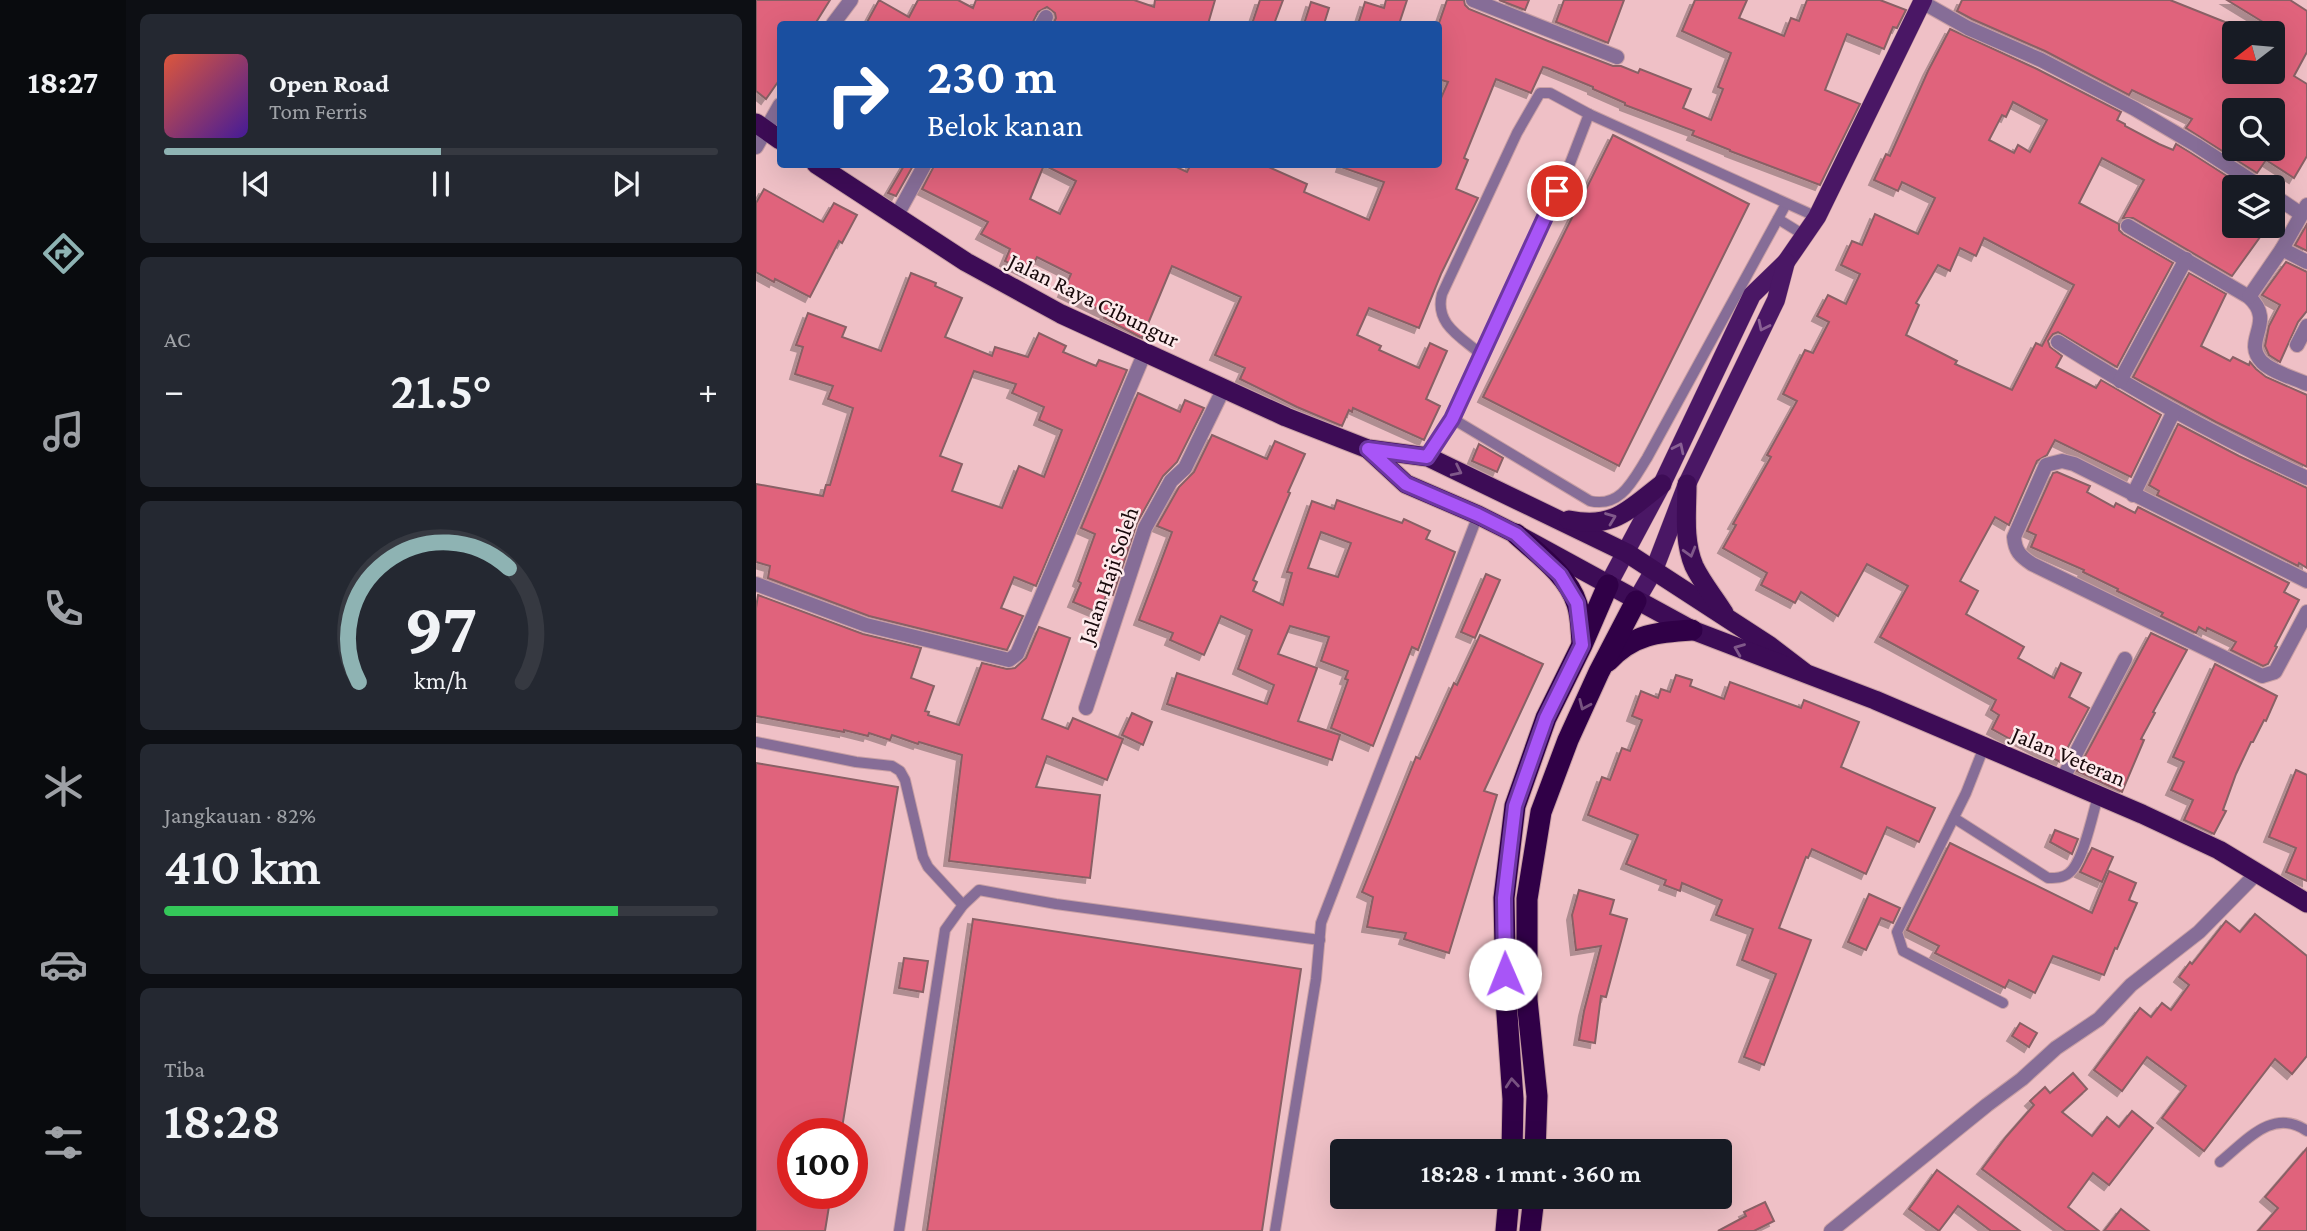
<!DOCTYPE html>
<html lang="id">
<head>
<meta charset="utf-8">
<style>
	:root { --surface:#171b24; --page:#242831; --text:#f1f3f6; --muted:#9ea1a6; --line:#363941; --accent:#8eb3b3 }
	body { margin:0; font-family:"Crimson Pro",serif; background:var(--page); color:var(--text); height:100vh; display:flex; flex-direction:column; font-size:26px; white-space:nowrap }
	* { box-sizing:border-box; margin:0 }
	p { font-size:23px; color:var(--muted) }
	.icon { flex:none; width:38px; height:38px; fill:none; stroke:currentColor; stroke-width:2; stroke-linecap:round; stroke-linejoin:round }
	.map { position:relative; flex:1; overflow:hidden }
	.details { display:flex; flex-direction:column; gap:14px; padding:14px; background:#0d0f14; width:630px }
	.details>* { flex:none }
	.guide { position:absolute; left:21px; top:21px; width:665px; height:147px; border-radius:7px; box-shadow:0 7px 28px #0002; background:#1a4fa0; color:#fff; overflow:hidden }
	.needle { width:46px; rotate:254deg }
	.controls { position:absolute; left:1466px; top:21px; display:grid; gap:14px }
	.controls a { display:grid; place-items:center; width:63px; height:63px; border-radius:7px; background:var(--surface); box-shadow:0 7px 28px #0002; font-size:35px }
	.speed { position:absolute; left:21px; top:1118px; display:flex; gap:14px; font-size:35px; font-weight:700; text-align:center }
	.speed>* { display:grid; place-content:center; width:91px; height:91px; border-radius:50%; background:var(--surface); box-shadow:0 7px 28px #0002; line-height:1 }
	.speed .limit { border:10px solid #d22; background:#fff; color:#111 }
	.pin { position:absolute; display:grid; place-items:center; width:60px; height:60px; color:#fff; margin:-30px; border:4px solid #fff; border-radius:50%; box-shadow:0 2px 7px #0007 }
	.me { position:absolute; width:77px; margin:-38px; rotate:359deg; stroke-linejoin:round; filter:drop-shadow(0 0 5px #0008) }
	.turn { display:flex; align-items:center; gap:24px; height:147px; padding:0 35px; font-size:32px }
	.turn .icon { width:91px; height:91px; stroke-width:2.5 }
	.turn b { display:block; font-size:49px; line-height:60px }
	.big { font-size:52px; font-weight:600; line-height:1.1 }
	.details .card { flex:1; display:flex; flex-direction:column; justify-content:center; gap:10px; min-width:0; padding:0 24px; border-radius:10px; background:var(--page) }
	.details .dial { align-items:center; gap:0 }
	.dial svg { height:182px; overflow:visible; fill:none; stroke:var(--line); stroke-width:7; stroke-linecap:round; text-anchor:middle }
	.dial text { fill:var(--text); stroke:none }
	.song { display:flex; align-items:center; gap:21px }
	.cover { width:84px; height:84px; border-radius:10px; background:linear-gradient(135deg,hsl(10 70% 55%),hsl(260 70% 35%)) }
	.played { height:7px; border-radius:4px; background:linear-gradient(90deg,var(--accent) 50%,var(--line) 50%) }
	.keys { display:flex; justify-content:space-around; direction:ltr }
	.heat { display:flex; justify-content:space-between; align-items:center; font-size:38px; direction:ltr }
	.charge { height:10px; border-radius:5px; background:linear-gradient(90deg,#34c759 82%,var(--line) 0) }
	.trip { position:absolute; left:574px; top:1139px; width:402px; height:70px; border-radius:7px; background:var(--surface); box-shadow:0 7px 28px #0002; font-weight:600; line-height:70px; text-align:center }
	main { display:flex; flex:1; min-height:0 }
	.tab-bar { display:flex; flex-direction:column; width:126px; justify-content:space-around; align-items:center; background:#090b0e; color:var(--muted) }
	.tab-bar .icon { width:49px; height:49px }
	.tab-bar .active { color:var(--accent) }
	.tab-bar b { font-size:32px; color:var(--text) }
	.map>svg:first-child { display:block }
	.building { fill:#e0647b; stroke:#896065; stroke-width:2; fill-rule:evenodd; filter:url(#shadow) }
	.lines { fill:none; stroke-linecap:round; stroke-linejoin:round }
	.service-casing { stroke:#c89fa4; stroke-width:12 }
	.minor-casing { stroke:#c89fa4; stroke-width:16 }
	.primary-casing { stroke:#c89fa4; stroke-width:19 }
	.trunk-casing { stroke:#c89fa4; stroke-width:21 }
	.motorway-casing { stroke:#c89fa4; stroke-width:23 }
	.service { stroke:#866d97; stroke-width:10 }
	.minor { stroke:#866d97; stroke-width:14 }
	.primary { stroke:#4a1765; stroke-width:18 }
	.trunk { stroke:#3d0c56; stroke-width:19 }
	.motorway { stroke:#300047; stroke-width:21 }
	.oneway { stroke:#896094 }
	.oneway2 { stroke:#80598a }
	.oneway3 { stroke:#785280 }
	.route-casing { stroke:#6d37a1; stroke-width:18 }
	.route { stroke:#a855f7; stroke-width:12 }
	.labels { text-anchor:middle; stroke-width:5; stroke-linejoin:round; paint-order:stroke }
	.street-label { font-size:23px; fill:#17080a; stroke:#fde9eb }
</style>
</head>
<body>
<main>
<nav class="tab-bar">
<b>18:27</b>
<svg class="icon active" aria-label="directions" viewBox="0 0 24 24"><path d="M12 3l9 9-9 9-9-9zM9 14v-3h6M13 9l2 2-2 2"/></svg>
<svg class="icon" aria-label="music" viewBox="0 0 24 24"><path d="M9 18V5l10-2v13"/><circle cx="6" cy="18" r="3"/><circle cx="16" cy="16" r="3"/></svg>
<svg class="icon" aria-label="phone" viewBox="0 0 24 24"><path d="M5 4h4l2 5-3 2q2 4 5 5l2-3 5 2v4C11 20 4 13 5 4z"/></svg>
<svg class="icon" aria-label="climate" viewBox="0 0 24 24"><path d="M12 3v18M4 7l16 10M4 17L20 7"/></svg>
<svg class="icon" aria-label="car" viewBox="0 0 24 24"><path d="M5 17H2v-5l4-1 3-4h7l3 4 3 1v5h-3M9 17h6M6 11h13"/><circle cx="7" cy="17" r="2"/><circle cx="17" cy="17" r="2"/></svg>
<svg class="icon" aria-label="filters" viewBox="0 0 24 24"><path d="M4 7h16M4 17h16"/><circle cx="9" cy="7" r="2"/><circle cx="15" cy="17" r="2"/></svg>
</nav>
<section class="details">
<div class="card">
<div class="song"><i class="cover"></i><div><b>Open Road</b><p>Tom Ferris</p></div></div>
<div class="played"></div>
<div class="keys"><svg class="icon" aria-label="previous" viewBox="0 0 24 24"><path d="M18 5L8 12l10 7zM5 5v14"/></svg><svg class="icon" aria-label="pause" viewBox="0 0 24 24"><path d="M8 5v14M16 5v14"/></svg><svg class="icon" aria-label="next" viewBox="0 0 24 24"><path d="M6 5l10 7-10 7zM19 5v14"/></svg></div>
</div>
<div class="card"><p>AC</p>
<div class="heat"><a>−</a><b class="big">21.5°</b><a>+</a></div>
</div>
<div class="card dial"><svg viewBox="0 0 100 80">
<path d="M14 69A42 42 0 1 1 86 69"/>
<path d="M14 69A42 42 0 0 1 80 19" stroke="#8eb3b3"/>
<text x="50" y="56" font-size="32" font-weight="700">97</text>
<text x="50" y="72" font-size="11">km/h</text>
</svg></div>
<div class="card"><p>Jangkauan · 82%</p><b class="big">410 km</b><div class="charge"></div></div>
<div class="card"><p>Tiba</p><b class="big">18:28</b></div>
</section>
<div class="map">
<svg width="1551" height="1231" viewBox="0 0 1551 1231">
	<defs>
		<filter id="shadow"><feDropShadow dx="-5" dy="5" stdDeviation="0" flood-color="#0004"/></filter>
	</defs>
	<rect width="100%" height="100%" fill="#efc0c6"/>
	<g class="building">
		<polygon points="0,0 74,0 59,24 24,24 24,79 10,99 0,91"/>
		<polygon points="123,0 153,17 162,0 202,0 217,8 220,0 378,0 398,7 399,0 459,0 452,24 297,24 300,18 299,13 291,7 282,12 276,24 110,24"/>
		<polygon points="504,0 527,0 518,24 496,24"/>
		<polygon points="630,0 651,0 643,24 602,24 609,2 628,8"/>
		<path d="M691 0H708L709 5 713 9 792 41 857 66H865L882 73 884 69 935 89 927 108 955 120 967 89 962 87 975 53 926 31 939 0H991L983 18 1028 36 1035 18 1043 21 1051 0H1124L1150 10 1141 28 1137 27 1128 49 1091 34 1069 90 1104 104 1064 185 974 151V150L936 135 938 131 869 105V103L837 89V87L791 68 787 67 775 93 740 79 708 158 712 160 700 189 722 198 685 274 663 328 613 308 601 335 625 346 623 350 663 368 674 343 691 351 670 399 684 406 668 440 597 408 596 412 593 410 586 426 541 407 484 379 489 368 459 355 485 297 416 266 386 338 348 318 350 313 307 292 315 274 281 257 273 273 249 261 254 249 225 234 232 222 166 189 179 164H414L431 172 435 164H506L551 184 548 192 613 220 628 182 585 167 586 164H682V105L692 82 682 79V26ZM288 165 320 181 304 214 274 199Z"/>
		<polygon points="743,0 773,0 769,10"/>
		<polygon points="808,0 868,0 852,43 800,22"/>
		<path d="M1206 0H1414L1479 26V72H1517V36L1520 30 1471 0H1534L1551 11V52L1538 76 1551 84V156L1538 178 1510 160 1501 173 1430 128 1436 119 1376 90 1373 95 1289 51 1216 19 1201 11ZM1479 110H1517V149H1479Z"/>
		<polygon points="555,2 573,8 568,24 548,24"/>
		<path d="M1194 29 1281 69 1365 112 1361 120 1369 124V126L1403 144 1417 150 1420 144 1435 153 1488 187H1479V226H1512L1476 276 1377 218H1367L1388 180 1346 158 1323 203 1363 224V230L1367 234 1417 263 1361 367 1302 332 1297 334 1292 341 1294 347 1306 356 1300 367 1340 388 1345 380 1405 415 1375 477 1299 440 1291 455 1281 461 1253 525 1239 517 1204 581 1222 591 1210 614 1268 647 1262 658 1298 678 1305 663 1325 673 1313 697 1333 708 1304 762 1256 736 1254 739 1236 729 1243 715 1235 710 1240 700 1124 637 1152 586 1111 564 1082 616 1045 592 1039 603 1005 585 1011 573 967 548 980 525 977 524 1015 457 1011 455 1041 401 1027 394 1049 350 1057 353 1073 322 1061 316 1072 295 1090 304 1104 274 1085 265 1096 241 1106 245 1119 214 1162 234 1179 198 1146 182 1142 191 1118 180 1130 154 1134 156 1172 71ZM1257 102 1291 120 1274 152 1262 145 1258 153 1233 140 1246 115 1250 117ZM1228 238 1318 285 1286 346 1280 343 1256 390 1199 364 1201 361 1150 335 1163 305 1160 303 1182 265 1194 271 1204 248 1220 256Z"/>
		<polygon points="857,135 993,204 863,466 727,397"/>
		<polygon points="149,164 158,164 140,196 132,193"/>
		<polygon points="8,189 67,222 78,203 101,215 86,243 83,241 54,297 19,279 18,282 0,272 0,203"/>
		<polygon points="1551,224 1551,251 1539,245"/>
		<polygon points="1530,262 1551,272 1551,311 1542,322 1524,362 1513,355 1509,346 1513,326 1524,305 1506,295"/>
		<path d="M155 273 180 283 179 286 206 298 189 337 236 356 239 347 272 357 283 333 310 346 307 352 340 366 343 360 371 370 280 586 258 577 245 608 267 616 251 650 113 616 12 578 14 566 0 562V484L67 496 70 485H74L97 408 72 399 77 386 39 374 47 347 40 345 52 313 90 327 86 337 125 351ZM218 371 260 384 256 393 288 407 283 420 306 430 288 477 263 466 246 508 196 491 206 464 184 456Z"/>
		<polygon points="1433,273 1470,294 1445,346 1474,361 1477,357 1493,365 1494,362 1500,369 1510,377 1551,395 1551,467 1460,422 1377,377"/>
		<polygon points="382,393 424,412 429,400 448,408 421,462 407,476 381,523 357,595 351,593 343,613 317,602 325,583 322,581 339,534 325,528"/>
		<polygon points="1422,424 1483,456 1551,488 1551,568 1543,563 1542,566 1401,495 1403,491 1393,485"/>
		<path d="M456 435 511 459 519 441 549 454 532 492 534 493 497 580 501 582 497 591 527 605 536 573 531 572 556 501 578 509 581 500 646 523 648 519 674 531 670 539 699 552 662 650 656 647 617 746 575 728 592 680 589 679 592 671 565 661 573 637 534 626 522 654 561 668 542 721 584 735 576 760 411 704 421 673 511 704 518 685 482 669 496 630 465 616 448 655 414 640 417 633 383 620 416 532 401 526 423 487 438 472ZM565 532 595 543 582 577 552 568Z"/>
		<polygon points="723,444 747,458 741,472 716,461"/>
		<polygon points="1301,472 1334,486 1331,492 1358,507 1360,503 1379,513 1382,507 1384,508 1533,583 1528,592 1543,600 1519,646 1521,647 1512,664 1507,666 1475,650 1480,642 1451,628 1450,631 1443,627 1440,633 1405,616 1407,613 1361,591 1362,589 1327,572 1328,570 1275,547 1280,535 1271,531 1297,473"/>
		<polygon points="730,574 744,580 719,638 705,632"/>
		<polygon points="2,595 107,634 165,648 155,678 178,686 169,711 173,712 172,715 203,725 226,663 251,669 259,668 270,658 283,627 314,638 286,719 312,729 317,718 367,739 351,780 291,756 280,787 344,795 334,878 193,861 206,755 163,742 162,744 136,735 134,740 113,733 112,736 88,730 88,732 0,716 0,608"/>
		<polygon points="1395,633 1431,650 1397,712 1399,713 1385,739 1388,740 1366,792 1321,771"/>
		<polygon points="724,635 787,664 728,791 741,795 693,953 648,939 650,933 611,927 617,897 606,892 660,757 664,759 698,683 701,685"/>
		<polygon points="1459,664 1521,696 1510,721 1508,720 1497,742 1495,742 1480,774 1467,810 1470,811 1458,834 1428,820 1437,800 1415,790 1428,762 1417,757"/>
		<polygon points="920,675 936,680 934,686 968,699 974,682 1045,708 1048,700 1103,722 1085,767 1179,808 1163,842 1131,827 1110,874 1056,849 1052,858 1050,857 1023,928 1055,940 1008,1065 988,1057 1020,974 986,960 997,929 960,915 966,900 926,883 924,891 908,885 910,880 870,864 882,835 832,815 846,777 854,780 866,748 874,751 886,720 876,716 885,691 902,698 905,689 914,692"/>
		<polygon points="376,713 396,722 387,745 366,735"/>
		<polygon points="0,763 142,787 85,1134 37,1134 37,1194 75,1194 69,1231 0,1231"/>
		<polygon points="1540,770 1551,775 1551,881 1530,872 1540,848 1513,837"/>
		<polygon points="1299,830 1322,839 1316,854 1294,842"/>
		<polygon points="1194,843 1336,913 1353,871 1380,883 1373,900 1381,903 1361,949 1359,948 1348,975 1297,956 1279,993 1253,980 1249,988 1179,953 1183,946 1151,930"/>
		<polygon points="1336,848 1357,857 1346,882 1324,872"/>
		<polygon points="823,890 858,900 854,914 871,919 850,997 845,996 839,1043 823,1040 828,1011 845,946 820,950 816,915"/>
		<polygon points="1113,894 1144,908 1137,923 1125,918 1110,950 1092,942"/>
		<polygon points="1499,914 1551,956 1551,1056 1536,1074 1519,1059 1448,1151 1406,1118 1430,1086 1391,1057 1366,1091 1338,1070 1384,1008 1395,1017 1406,1003 1415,1010 1433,985 1423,977 1434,962 1436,964 1470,921 1484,932"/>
		<polygon points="217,919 545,969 506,1231 171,1231"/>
		<polygon points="148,958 172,961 167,992 143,988"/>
		<polygon points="1264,1023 1281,1033 1273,1047 1256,1036"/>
		<polygon points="1317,1073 1331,1089 1306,1112 1336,1136 1351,1117 1363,1127 1376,1111 1397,1128 1353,1185 1337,1173 1312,1207 1343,1231 1310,1231 1226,1169 1250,1137 1278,1105 1274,1101 1289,1087 1294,1093"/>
		<polygon points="1551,1148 1551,1231 1502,1231 1522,1208 1509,1197"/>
		<polygon points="1181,1170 1264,1231 1235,1231 1202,1206 1183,1231 1153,1209"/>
		<polygon points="1009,1202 1018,1221 998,1231 962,1231 990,1216 988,1212"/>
		<polygon points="1365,1209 1393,1231 1348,1231"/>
	</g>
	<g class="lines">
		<g class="service-casing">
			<g id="service">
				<polyline points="1022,219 1048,235"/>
				<path d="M726 355C705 337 678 324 686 294L761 133 784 93H794L833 114"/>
				<path d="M697 419 834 501C865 508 877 480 891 458L1030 204"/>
				<polyline points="672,457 697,419 813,166 833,114 1061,217"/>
				<polyline points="0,742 100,762 136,766 144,771 149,780 167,857 172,867 207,905"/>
				<polyline points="1228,747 1210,793 1141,932 1147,951 1247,1003"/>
				<path d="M1198 818 1292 878C1300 878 1307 878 1313 873 1327 863 1337 813 1342 796"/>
				<path d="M1464 1162C1490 1141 1517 1107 1551 1131"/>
				<polyline points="143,1231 189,930 207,905 223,890 300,904 564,940"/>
				<polyline points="519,1231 560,979 565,923 722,515"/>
			</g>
		</g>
		<g class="minor-casing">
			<g id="minor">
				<polyline points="717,0 861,57"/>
				<polyline points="1166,2 1212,28 1285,60 1379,109 1440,145 1505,187"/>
				<polyline points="77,24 95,0"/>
				<polyline points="286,24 290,17"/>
				<polyline points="0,147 24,105"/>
				<polyline points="1517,195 1545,214"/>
				<polyline points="140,217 169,164"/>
				<path d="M1372 226 1493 297C1521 323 1485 340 1506 362 1516 372 1538 378 1551 384"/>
				<polyline points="1526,249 1551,262"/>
				<polyline points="1493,297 1526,249 1551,205"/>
				<path d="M1302 342C1382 393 1465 438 1551 478"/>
				<polyline points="1541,345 1551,326"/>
				<polyline points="1364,381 1430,259"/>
				<polyline points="1377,495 1418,411"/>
				<path d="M1551 581 1318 464 1306 461 1290 465 1258 537C1259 551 1264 556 1276 564L1506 676 1519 672 1551 612"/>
				<polyline points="0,584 110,625 253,660 261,654 389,352"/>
				<polyline points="330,708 389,528 415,481 429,468 467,390"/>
				<polyline points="1306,780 1369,659"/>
				<polyline points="1075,1231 1231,1105 1266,1079 1300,1048 1343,1019 1375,985 1443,932 1501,873"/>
			</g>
		</g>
		<g class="primary-casing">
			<g id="primary">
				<polyline points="852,585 906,484 996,295 1030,262 1061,217 1167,0"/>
				<polyline points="880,601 898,570 931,484 1020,300 1030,262"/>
			</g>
		</g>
		<g class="trunk-casing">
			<g id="trunk">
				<polyline points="0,123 24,140"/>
				<polyline points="60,164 210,262 305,314 530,417 612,449 672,457 871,553 1014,646 1048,672"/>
				<polyline points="612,449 650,484 722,515 760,534 936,630 1119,700 1386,814 1463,850 1551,903"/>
				<path d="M931 484C931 511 927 540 938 566 946 583 959 598 968 613"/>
				<path d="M813 520C858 529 872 510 906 484"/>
			</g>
		</g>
		<g class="motorway-casing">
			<g id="motorway">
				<path d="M760 534C782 554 812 575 821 604 825 616 825 630 826 643"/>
				<path d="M852 661C877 634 902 632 936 630"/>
				<polyline points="756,1152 757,1099 750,1000 748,898 759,806 790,718 826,645 852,585"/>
				<polyline points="779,1152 781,1096 771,1000 771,899 785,812 812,740 843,672 880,601"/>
				<polyline points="750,1231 753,1197"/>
				<polyline points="774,1231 778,1197"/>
			</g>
		</g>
		<use href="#service" class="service"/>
		<use href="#minor" class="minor"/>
		<use href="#primary" class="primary"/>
		<use href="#trunk" class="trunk"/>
		<use href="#motorway" class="motorway"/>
	</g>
	<defs><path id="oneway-chevron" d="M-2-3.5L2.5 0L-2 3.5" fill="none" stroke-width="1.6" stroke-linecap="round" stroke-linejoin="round" transform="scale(1.75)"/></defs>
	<g class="oneway">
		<use href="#oneway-chevron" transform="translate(1007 326) rotate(116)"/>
		<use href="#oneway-chevron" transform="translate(923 448) rotate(-64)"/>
	</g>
	<g class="oneway2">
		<use href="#oneway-chevron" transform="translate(701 471) rotate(26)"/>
		<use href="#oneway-chevron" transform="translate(855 518) rotate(-21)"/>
		<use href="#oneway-chevron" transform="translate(934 552) rotate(74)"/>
		<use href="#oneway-chevron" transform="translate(983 649) rotate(-158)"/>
	</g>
	<g class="oneway3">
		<use href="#oneway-chevron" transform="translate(828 705) rotate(114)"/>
		<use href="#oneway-chevron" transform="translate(756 1083) rotate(-95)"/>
	</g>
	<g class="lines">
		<g class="route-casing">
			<polyline id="route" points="749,974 748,898 759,806 790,718 826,645 821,603 804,575 760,534 722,515 650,484 612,449 671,457 696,419 801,191"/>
		</g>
		<use href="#route" class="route"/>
	</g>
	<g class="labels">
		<g class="street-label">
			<text transform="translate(338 300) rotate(26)" y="8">Jalan Raya Cibungur</text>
			<text transform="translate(352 575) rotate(-71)" y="8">Jalan Haji Soleh</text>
			<text transform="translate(1313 756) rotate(23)" y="8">Jalan Veteran</text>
		</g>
	</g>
</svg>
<div class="controls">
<a><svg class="needle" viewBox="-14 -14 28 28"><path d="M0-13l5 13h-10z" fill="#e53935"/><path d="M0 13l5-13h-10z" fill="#9ea1a6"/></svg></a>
<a><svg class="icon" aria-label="search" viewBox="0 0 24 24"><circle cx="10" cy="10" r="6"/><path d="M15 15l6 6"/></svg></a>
<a><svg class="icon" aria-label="layers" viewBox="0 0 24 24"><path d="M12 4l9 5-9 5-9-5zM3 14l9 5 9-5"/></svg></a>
</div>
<div class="speed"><div class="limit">100</div></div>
<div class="pin" style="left:801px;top:191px;background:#d93025"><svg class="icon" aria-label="arrive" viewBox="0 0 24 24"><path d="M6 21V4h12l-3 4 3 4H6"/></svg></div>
<svg class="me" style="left:749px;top:974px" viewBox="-20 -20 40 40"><circle r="19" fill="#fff"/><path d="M0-13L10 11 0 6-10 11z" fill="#a855f7"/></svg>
<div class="trip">18:28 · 1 mnt · 360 m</div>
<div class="guide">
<div class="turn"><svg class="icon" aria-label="right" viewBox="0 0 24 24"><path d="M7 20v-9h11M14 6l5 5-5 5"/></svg><div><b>230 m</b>Belok kanan</div></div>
</div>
</div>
</main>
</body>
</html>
